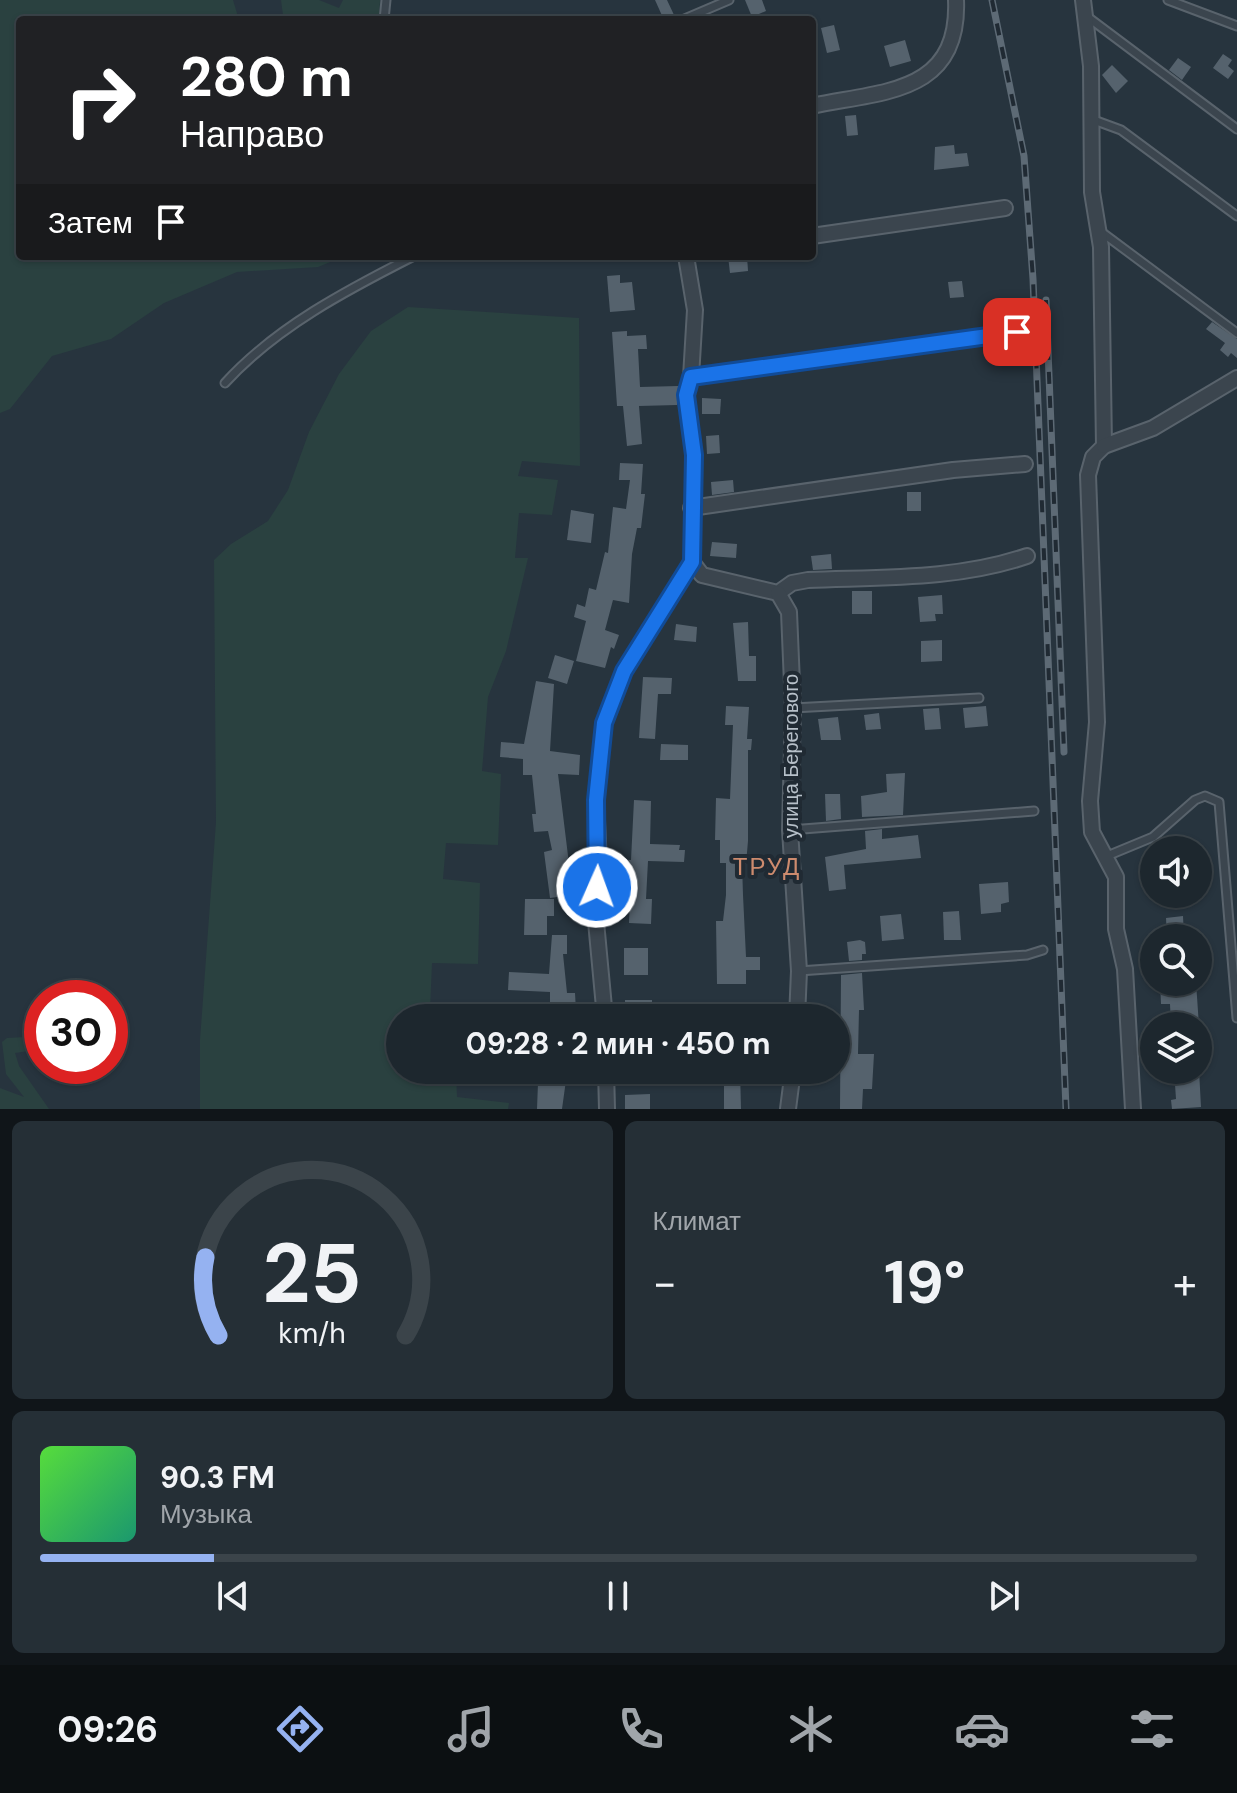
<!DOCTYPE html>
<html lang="ru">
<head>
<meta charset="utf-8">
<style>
	:root { --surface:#1d272e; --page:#252f36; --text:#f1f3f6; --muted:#a0a5aa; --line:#3b444a; --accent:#95b2f1 }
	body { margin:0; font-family:"DM Sans",sans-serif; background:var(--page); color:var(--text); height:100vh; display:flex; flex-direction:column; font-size:30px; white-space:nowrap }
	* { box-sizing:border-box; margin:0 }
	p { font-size:26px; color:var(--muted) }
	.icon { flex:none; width:44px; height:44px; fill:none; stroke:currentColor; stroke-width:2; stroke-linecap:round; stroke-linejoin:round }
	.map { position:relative; height:1109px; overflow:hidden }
	.details { display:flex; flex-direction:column; gap:12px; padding:12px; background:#101519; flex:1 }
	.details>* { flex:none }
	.hud { position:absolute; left:16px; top:16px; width:800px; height:244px; border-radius:8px; box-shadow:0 2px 6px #0004,0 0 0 2px var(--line); background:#202124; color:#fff; overflow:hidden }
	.tools { position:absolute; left:1140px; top:836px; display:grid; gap:16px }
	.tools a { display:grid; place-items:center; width:72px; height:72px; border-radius:50%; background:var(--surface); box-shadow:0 2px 6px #0004,0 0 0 2px var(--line); font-size:40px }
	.speed { position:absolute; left:24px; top:980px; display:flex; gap:16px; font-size:40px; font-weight:700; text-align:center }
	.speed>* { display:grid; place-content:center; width:104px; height:104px; border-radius:50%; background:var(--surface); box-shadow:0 2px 6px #0004,0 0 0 2px var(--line); line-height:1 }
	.speed .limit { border:12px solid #d22; background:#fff; color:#111 }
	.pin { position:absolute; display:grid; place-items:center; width:68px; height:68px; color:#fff; margin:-34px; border-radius:16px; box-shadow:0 4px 12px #0006 }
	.me { position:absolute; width:88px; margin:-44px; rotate:2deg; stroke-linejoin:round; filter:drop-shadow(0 0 6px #0008) }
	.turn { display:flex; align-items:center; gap:28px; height:168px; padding:0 32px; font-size:36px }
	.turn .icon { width:104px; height:104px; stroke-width:2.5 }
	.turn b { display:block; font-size:56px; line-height:68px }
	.then { display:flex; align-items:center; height:76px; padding:0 32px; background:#0003; gap:16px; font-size:30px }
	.big { font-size:60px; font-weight:700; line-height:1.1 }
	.details .tile { flex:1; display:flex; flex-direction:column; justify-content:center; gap:12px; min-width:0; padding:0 28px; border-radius:12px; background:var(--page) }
	.details .dial { align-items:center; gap:0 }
	.dial svg { height:208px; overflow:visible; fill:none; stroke:var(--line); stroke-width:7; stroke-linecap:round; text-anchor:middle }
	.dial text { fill:var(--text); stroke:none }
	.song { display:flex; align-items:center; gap:24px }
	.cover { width:96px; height:96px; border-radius:12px; background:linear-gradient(135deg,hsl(110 70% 55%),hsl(160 70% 35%)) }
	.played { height:8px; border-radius:4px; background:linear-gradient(90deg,var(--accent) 15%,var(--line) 15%) }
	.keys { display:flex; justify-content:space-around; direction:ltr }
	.heat { display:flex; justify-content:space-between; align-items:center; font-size:44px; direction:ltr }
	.details .tiles { flex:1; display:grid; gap:12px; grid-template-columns:1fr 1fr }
	.tile:last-child { grid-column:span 2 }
	.trip { position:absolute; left:386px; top:1004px; width:464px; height:80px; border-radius:40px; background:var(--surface); box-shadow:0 2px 6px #0004,0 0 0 2px var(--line); font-weight:700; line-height:80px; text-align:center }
	.tabs { display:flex; height:128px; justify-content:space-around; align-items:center; background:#0c1012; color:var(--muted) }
	.tabs .icon { width:56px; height:56px }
	.tabs .selected { color:var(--accent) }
	.tabs b { font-size:36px; color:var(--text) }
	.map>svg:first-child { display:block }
	.green { fill:#2a4140 }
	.building { fill:#55626d }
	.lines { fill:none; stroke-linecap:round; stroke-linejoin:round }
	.service-casing { stroke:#59636c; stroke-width:11 }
	.minor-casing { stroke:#59636c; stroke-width:18 }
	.service { stroke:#3b454e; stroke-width:7 }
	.minor { stroke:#3b454e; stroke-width:14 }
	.rail-casing { stroke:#5d6a75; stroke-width:7 }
	.rail { stroke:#202a33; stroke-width:4; stroke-dasharray:12; stroke-linecap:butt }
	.route-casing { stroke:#114b97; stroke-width:20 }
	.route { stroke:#1a73e8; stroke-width:14 }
	.labels { text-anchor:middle; stroke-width:8; stroke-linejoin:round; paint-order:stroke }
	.street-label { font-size:20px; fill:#b7c0c9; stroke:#202a33 }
	.quarter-label { font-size:24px; letter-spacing:2px; fill:#cd8b6e; stroke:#202a33 }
</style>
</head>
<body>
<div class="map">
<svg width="1237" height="1109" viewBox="0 0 1237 1109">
	<rect width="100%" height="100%" fill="#27343e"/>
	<g class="green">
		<polygon points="0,0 233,0 239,20 20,20 20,256 345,256 318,267 237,272 164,303 111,339 52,356 10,409 0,413"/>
		<polygon points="281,0 319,0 339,8 343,0 380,0 379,20 288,20 283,15"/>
		<polygon points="408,307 579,318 580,466 522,461 518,476 558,480 552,515 519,513 515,558 528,558 506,651 488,697 482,771 501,774 498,845 446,843 443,879 480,883 478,964 432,963 430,1010 519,1014 519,1018 400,1018 400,1070 456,1070 457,1097 509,1103 508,1109 200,1109 200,1040 216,822 214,560 231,544 268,521 288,490 309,432 339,374 371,331"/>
		<polygon points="42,1036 42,1049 15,1053 19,1066 49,1109 0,1109 0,1088 24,1097 6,1074 2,1042 7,1038"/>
	</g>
	<g class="building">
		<polygon points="655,0 667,0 674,15 664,20"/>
		<polygon points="745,0 762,0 766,11 752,17"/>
		<polygon points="834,25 840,50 827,53 821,28"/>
		<polygon points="905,40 911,61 890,67 884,46"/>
		<polygon points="1223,54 1232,60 1228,66 1234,71 1228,79 1213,68"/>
		<polygon points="1178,58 1191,67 1182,80 1169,70"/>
		<polygon points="1112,65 1128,81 1116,93 1102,75"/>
		<polygon points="856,115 858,135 847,136 845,116"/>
		<polygon points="954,145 955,154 967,153 969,166 934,170 935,147"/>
		<polygon points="728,256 747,256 748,271 730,273"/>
		<polygon points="620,275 620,283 632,282 635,310 610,312 607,276"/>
		<polygon points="962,281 964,297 950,298 948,282"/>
		<polygon points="1212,322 1237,339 1237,358 1231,353 1228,357 1220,350 1225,343 1206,329"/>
		<polygon points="627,331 627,336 646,335 647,349 638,349 640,387 678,386 677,405 639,406 642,444 627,446 623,406 617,406 612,332"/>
		<polygon points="702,398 721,399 720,414 702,414"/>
		<polygon points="719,435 720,453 707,454 706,436"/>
		<polygon points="620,463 643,464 641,494 645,494 641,528 637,528 632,554 629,603 613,600 605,630 619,635 614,649 611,647 605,668 576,661 586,621 574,617 577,604 585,607 589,588 596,590 605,552 608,553 613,507 626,509 630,480 619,480"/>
		<polygon points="733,480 734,492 712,495 711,482"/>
		<rect x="907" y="492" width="14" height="19"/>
		<polygon points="571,510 594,514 591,543 567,540"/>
		<polygon points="712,542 737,544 736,558 710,556"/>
		<polygon points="831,554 832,569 813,570 811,556"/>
		<rect x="852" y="591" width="20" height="23"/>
		<polygon points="942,595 943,614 935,614 936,621 920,622 918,597"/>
		<polygon points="748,622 749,656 756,656 756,681 738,681 733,623"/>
		<polygon points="676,624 697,627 696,642 674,640"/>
		<polygon points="942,640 942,661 921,662 921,641"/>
		<polygon points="555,655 574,661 567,684 548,678"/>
		<polygon points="643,677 672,678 671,694 658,694 655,739 639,738"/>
		<polygon points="536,681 554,684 550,751 580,755 579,775 558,774 570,872 572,884 585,882 586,893 550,898 544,852 552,850 548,831 534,832 532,814 536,814 532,775 523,775 523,759 500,757 501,742 524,744"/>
		<polygon points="726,706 749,707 747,739 752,739 751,750 748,750 748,841 746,864 742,864 743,895 746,957 760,957 760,970 746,970 746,984 717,984 716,921 723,921 726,895 726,863 720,863 720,840 715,840 716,798 730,799 733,725 725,725"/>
		<polygon points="986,706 988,726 965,728 963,708"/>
		<polygon points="939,708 941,729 925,730 923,709"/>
		<polygon points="879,713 881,729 866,730 864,715"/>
		<polygon points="838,717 841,740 821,740 818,719"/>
		<polygon points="661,744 688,745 688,760 660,760"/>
		<polygon points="905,773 903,815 862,817 861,796 887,792 886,774"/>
		<polygon points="825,794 840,794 841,819 826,821"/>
		<polygon points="634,800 651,801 650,844 680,845 679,850 685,850 684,862 648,861 646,899 652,899 651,924 629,923 631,880 618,880 619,859 631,860"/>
		<polygon points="882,829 882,839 918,835 921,858 844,865 846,889 829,891 825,857 866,849 865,831"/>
		<polygon points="1008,882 1009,902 1001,904 1001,912 981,914 979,884"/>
		<polygon points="525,899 554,899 554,916 547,916 547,935 524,935"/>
		<polygon points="959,911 961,940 944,940 943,912"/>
		<polygon points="901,914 904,939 882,941 880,916"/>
		<polygon points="1183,916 1184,938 1167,938 1166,918"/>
		<polygon points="552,935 567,935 567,954 563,954 567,993 575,993 576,1011 550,1012 550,992 508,990 509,972 549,974"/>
		<polygon points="860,940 865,942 866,954 862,954 862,960 849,961 847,942"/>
		<rect x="624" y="948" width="24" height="27"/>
		<polygon points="862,973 864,1010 859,1010 858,1054 874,1054 872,1089 863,1089 862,1109 840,1109 841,975"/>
		<polygon points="1160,982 1196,982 1199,1026 1171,1026 1170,1004 1161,1004"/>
		<rect x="625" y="1000" width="27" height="18"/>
		<polygon points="724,1070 740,1070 741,1109 724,1109"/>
		<polygon points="1174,1070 1199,1070 1201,1107 1172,1109 1171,1100 1176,1099"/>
		<polygon points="527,1071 567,1073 562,1109 537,1109 538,1083 526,1082"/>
		<polygon points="650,1094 650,1109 625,1109 625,1095"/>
	</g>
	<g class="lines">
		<g class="service-casing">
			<g id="service">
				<polyline points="1168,0 1237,26"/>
				<polyline points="1085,15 1237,129"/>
				<polyline points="384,20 386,0"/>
				<polyline points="682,20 729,0"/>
				<polyline points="1091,119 1121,130 1237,216"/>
				<polyline points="1100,231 1237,333"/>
				<path d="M225 383C276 327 347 290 414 256"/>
				<polyline points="793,708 979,698"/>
				<polyline points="790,830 1034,811"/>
				<polyline points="1107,856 1153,837 1195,800 1205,796 1219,802 1237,1018"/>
				<polyline points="799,971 1027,955 1043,950"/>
			</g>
		</g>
		<g class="minor-casing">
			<g id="minor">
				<polyline points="1083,0 1091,66 1092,192 1101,247 1104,446 1093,457 1088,475 1097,722 1090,801 1092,832 1116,877 1116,929 1125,969 1133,1109"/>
				<path d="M812 106C881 91 960 95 956 0"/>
				<polyline points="812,236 1005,208"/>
				<polyline points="691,377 1017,332"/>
				<polyline points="1104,446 1153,428 1237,378"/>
				<polyline points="691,508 953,470 1025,464"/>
				<path d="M692 562 702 575 778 593 792 583 808 580C881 577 957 580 1027 556"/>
				<polyline points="778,593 789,612 793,708 790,830 799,971 797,1018"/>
				<polyline points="605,1018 595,911 599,863 596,800 604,723 624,671 692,562 694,455 686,395 691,377 695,310 686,256"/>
				<polyline points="606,1070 607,1109"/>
				<polyline points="788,1109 793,1070"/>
			</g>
		</g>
		<use href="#service" class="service"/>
		<use href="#minor" class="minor"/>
		<g class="rail-casing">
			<g id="rail">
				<polyline points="992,0 1024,156 1033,279 1066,1109"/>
				<polyline points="1046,300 1064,752"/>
			</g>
		</g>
		<use href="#rail" class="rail"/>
	</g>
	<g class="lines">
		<g class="route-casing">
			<polyline id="route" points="597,887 596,800 604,723 624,671 692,562 694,455 686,395 691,377 1017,332"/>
		</g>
		<use href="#route" class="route"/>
	</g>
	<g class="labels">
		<g class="street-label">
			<text transform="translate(791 756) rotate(-90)" y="7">улица Берегового</text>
		</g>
		<g class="quarter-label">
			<text x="767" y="875">ТРУД</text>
		</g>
	</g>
</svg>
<div class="tools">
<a><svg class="icon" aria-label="sound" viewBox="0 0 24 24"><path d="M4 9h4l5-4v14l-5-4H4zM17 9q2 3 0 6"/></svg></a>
<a><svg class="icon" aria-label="search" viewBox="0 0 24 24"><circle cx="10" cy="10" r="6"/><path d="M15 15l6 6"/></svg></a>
<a><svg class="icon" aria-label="layers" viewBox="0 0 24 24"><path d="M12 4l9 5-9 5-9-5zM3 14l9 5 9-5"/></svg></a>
</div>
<div class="speed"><div class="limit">30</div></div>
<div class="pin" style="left:1017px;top:332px;background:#d93025"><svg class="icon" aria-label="arrive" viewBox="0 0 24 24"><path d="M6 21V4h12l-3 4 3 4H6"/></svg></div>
<svg class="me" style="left:597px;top:887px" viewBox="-20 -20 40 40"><circle r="17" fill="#1a73e8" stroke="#fff" stroke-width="3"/><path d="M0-11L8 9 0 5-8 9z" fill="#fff"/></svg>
<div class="trip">09:28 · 2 мин · 450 m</div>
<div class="hud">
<div class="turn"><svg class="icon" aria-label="right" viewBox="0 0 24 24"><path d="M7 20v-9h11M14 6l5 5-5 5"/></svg><div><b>280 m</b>Направо</div></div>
<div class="then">Затем<svg class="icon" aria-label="arrive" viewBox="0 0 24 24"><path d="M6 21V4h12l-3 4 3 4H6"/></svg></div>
</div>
</div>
<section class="details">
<div class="tiles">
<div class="tile dial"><svg viewBox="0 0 100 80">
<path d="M14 69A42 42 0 1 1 86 69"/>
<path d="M14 69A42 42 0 0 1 9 39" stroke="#95b2f1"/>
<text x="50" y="56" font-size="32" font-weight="700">25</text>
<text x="50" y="72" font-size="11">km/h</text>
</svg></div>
<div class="tile"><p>Климат</p>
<div class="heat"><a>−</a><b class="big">19°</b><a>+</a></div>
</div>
<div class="tile">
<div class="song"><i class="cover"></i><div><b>90.3 FM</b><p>Музыка</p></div></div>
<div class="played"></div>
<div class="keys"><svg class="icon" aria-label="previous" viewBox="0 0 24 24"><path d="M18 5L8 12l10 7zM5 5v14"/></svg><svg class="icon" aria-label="pause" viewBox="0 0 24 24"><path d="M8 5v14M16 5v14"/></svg><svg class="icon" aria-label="next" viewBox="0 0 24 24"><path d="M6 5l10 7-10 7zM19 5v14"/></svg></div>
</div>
</div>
</section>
<nav class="tabs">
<b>09:26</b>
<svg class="icon selected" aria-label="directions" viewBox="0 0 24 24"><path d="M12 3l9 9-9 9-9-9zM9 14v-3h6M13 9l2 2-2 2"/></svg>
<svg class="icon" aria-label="music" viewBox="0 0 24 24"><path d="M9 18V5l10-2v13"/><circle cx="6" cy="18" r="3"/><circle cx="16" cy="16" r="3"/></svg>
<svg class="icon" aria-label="phone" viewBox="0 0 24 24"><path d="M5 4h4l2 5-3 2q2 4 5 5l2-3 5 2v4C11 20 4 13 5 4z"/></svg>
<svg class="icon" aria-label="climate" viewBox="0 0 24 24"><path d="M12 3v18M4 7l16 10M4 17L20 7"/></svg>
<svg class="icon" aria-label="car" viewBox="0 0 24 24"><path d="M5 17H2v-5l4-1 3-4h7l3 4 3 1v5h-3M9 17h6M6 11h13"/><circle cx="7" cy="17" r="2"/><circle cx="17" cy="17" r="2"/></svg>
<svg class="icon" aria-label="filters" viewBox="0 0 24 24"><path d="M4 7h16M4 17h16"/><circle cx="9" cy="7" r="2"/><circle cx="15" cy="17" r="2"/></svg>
</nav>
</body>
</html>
